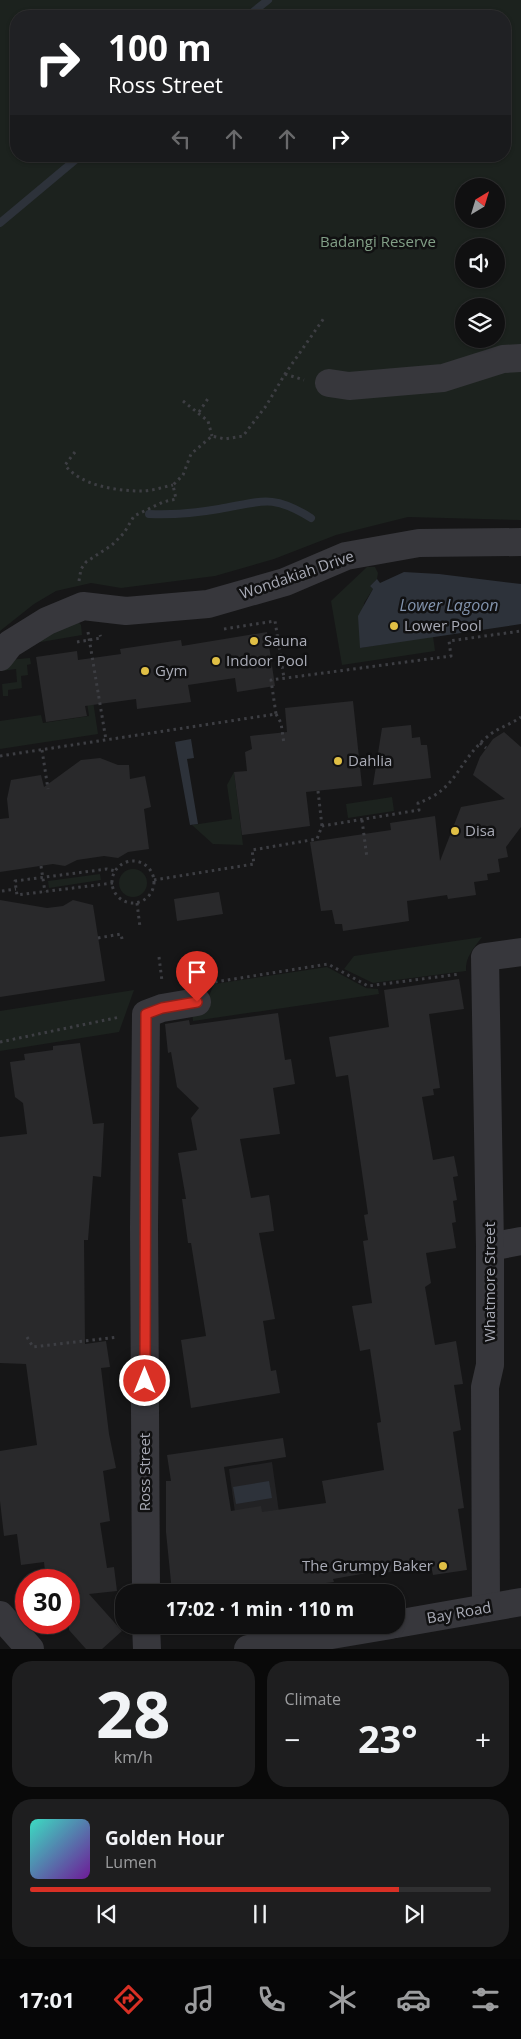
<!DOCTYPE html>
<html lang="en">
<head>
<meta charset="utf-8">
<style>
	:root { --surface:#101011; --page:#1e1e1f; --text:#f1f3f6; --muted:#9c9d9f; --line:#303031; --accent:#d93025 }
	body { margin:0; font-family:"Open Sans",sans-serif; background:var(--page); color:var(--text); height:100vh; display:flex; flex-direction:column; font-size:19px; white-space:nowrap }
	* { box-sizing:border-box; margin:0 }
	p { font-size:16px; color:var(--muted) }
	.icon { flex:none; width:28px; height:28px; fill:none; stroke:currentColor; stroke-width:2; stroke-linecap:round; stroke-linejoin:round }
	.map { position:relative; height:1649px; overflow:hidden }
	.drawer { display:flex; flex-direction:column; gap:12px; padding:12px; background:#090909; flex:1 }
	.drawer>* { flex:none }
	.top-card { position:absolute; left:10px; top:10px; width:501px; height:152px; border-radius:20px; box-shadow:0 1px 4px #0004,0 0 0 1px var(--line); background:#202124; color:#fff; overflow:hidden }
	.needle { width:32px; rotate:38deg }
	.fabs { position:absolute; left:455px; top:178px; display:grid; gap:10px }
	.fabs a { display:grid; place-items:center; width:50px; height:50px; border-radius:50%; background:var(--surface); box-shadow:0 1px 4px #0004,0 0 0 1px var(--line); font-size:25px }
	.speed { position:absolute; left:15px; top:1569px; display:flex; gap:10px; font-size:25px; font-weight:700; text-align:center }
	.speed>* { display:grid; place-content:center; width:65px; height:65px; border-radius:50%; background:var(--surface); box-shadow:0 1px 4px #0004,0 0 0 1px var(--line); line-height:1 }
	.speed .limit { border:8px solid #d22; background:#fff; color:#111 }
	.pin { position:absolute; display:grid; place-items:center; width:42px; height:42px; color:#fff; margin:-51px -21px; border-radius:50% 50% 50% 0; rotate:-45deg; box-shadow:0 0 5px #0007 }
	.pin .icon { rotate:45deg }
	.me { position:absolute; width:55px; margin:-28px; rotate:0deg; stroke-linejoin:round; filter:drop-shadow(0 0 4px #0008) }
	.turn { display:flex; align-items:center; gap:18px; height:105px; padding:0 15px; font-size:22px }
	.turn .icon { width:65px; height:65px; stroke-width:2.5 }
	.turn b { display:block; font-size:35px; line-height:42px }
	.lanes { display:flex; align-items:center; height:48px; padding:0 15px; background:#0003; justify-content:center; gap:25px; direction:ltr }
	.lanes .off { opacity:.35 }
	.big { font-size:38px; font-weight:700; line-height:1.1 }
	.drawer .card { flex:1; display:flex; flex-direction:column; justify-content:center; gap:8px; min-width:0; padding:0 18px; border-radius:20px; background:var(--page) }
	.drawer .dial { align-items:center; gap:0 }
	.dial b { font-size:65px; line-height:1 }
	.song { display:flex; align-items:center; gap:15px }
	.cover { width:60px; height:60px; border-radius:8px; background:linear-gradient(135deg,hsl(170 70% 55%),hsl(280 70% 35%)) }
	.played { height:5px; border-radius:2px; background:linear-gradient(90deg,var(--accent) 80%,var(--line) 80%) }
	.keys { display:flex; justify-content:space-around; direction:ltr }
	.heat { display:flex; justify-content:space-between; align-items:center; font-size:28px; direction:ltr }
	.drawer .tiles { flex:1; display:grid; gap:12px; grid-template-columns:1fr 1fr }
	.card:last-child { grid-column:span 2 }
	.trip { position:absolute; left:115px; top:1584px; width:290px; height:50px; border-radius:20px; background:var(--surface); box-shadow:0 1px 4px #0004,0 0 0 1px var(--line); font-weight:700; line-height:50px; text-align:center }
	.menu { display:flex; height:80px; justify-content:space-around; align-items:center; background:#060607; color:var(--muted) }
	.menu .icon { width:35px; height:35px }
	.menu .active { color:var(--accent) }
	.menu b { font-size:22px; color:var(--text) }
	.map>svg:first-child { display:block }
	.built { fill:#222224 }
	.green { fill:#1c221e; fill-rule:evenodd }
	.water { fill:#2d323a }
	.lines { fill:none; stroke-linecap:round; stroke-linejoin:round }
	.stream { stroke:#2d323a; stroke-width:8 }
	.building { fill:#29292b }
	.path { stroke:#3d3e43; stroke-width:3; stroke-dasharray:2.5 4; stroke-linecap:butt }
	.minor { stroke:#37373c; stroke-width:28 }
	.route-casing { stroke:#8d1f18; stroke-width:12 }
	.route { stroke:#d93025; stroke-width:9 }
	.poi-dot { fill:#e0bf45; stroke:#111112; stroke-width:2 }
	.labels { text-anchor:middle; stroke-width:5; stroke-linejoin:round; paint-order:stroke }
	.park-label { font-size:15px; fill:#829f87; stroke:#111112 }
	.street-label { font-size:15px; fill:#a9abb6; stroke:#111112 }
	.poi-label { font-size:15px; fill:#a9abb6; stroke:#111112; text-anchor:start }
	.water-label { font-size:16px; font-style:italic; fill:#8394ae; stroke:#111112 }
</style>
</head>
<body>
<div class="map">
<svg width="521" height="1649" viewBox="0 0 521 1649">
	<rect width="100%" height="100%" fill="#161617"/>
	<polygon class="built" points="272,1462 290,1592 246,1592 229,1469"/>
	<g class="green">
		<path d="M0 0H521V520L408 517 336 535 274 559 215 576 121 588 91 583 56 591 34 604 0 631ZM16 16H505V156H16ZM464 186H496V219H464ZM464 246H496V279H464ZM464 306H496V339H464Z"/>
		<polygon points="367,567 375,567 378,573 377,579 370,586 373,589 364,603 360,648 433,636 435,651 342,665 331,601"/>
		<polygon points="77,621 81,625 82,635 35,643 50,626"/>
		<polygon points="30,658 31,664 27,665 28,675 21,676 22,688 8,690 8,696 3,696 2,684 17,682 16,669 1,671 8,660"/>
		<polygon points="88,668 98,734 0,749 0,721 41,715 43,723 89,716 82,669"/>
		<polygon points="234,772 243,845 213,844 192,825 232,819 227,785"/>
		<polygon points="392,797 394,811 348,818 346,804"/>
		<circle cx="133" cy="883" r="14"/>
		<polygon points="100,874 101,880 49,888 48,881"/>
		<path d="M482 937C474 948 465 957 466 971L373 983 344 969 354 956Z"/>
		<polygon points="327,967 366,988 378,989 379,994 193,1021 191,1005 206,1003 214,984"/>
		<polygon points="134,990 119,1032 0,1051 0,1011"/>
	</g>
	<g class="water">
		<polygon points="404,572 439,574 521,584 521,624 360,648 358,616 373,589 370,586 377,579 380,583"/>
		<polygon points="191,739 194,758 187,759 198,824 190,825 175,742"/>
		<polygon points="269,1481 272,1498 236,1504 233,1487"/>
	</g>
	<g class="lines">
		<g class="stream">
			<polyline points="248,16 268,0"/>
			<polyline points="0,223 80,156"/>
			<path d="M149 514C172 515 196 513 219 509 260 502 272 493 311 518"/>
		</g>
	</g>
	<g class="building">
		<polygon points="267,632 275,686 237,692 235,678 188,685 191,702 137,709 136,699 85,706 87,716 46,722 36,657 77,651 78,660 121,654 120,649 181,640 182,646"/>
		<polygon points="353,701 362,786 306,792 310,826 242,835 234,772 247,771 245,752 252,749 250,736 287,732 285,708"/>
		<polygon points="411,725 412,738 420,737 421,745 427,745 431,778 373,785 382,728"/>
		<polygon points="504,732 521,747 521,827 506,847 508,857 498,859 500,872 487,874 488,880 474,882 476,895 448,899 447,895 407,901 409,921 343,931 342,924 335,924 332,910 321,911 310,842 391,830 390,823 435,816 440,861 461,807 505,799 473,775 480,757 493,739"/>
		<polygon points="100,758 118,765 129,765 130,779 145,776 151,807 144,809 149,849 128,852 118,858 104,856 77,860 65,866 53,864 0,872 0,819 9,818 7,799 11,780 41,775 44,787 81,760"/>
		<polygon points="219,892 223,914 177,921 174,899"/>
		<polygon points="0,900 47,908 63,906 73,900 93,905 105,981 0,997"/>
		<polygon points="459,979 464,1009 429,1014 440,1088 433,1089 434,1095 422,1097 433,1160 454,1156 458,1176 453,1177 457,1200 453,1201 456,1222 452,1223 456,1248 426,1253 431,1283 425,1287 435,1345 456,1341 463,1384 454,1385 461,1430 453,1432 464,1508 458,1509 467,1570 433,1575 431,1565 384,1573 384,1570 333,1579 334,1582 288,1588 288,1592 172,1592 166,1532 166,1481 171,1481 167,1455 283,1438 286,1457 224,1467 231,1511 261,1506 262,1512 326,1503 322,1481 384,1470 377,1423 381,1422 370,1349 360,1351 352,1306 372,1303 363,1241 368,1240 364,1215 368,1214 348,1075 336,1077 329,1037 389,1027 384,990"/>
		<polygon points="278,1013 285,1060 291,1059 295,1084 273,1088 280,1134 240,1139 251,1198 269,1195 271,1208 274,1231 259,1233 275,1319 263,1321 271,1371 276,1370 280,1393 191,1408 181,1340 206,1336 191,1243 188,1243 182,1199 186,1199 178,1153 197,1150 191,1118 199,1108 177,1087 171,1052 168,1053 165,1024 189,1020 190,1025"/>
		<polygon points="80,1043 93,1124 104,1123 101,1177 93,1176 88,1240 84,1240 85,1344 106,1341 110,1367 101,1368 109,1434 116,1468 103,1471 110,1521 100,1523 107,1568 114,1567 117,1591 89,1594 122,1631 102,1649 86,1649 69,1630 69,1580 46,1580 44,1562 21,1565 17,1534 4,1536 0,1501 0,1451 37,1445 26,1364 0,1363 0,1137 27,1134 23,1103 15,1097 10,1062 25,1060 24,1054 53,1050 53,1046"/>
	</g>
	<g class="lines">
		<g class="path">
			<polyline points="285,374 304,380"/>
			<polyline points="183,401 208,421 212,436"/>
			<polyline points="199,412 209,397"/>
			<path d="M75 452 65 465C81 486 117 491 142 491 152 491 163 487 173 485"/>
			<polyline points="79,581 81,569 86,562 112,545 124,533 134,516 163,502 176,499 173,485 183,475 191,454 212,436 225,439 243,436 266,406 285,374 324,318"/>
			<polyline points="224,629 275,621 284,678"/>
			<polyline points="88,632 106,740"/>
			<polyline points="77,642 101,638 100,635"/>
			<polyline points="276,714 281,723 284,744"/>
			<polyline points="480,743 486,748"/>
			<polyline points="42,750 48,789"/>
			<polyline points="0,756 276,714 271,680 451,656 449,641 521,631"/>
			<polyline points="318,791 322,826"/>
			<polyline points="362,820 367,858"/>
			<circle cx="133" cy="882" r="21"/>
			<polyline points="41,866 45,892"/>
			<path d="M154 880 254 864 252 850 317 839 322 826 419 810 418 803C457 790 458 761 487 737 497 728 510 725 521 717"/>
			<polyline points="113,883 17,895 15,881 107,869 115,871"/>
			<polyline points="2,891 16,889"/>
			<polyline points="137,903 140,927"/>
			<polyline points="98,938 121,934 122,939"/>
			<polyline points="159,957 162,981"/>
			<polyline points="215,982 328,964 368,986 460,974"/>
			<polyline points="0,1042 120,1017"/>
			<polyline points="27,1337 33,1347 118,1337"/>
		</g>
		<g class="minor">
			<polyline points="329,383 349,386 443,378 503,359 521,358"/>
			<polyline points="0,657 10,644 47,621 83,606 126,611 208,604 285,582 346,556 419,543 521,542"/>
			<polyline points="490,1247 521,1241"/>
			<polyline points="146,1592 144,1227 146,1014 162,1008 197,1002"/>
			<polyline points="486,1608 485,1387 490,1365 490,1247 485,957 521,952"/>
			<polyline points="0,1615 30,1649"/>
			<polyline points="396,1624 521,1602"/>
			<polyline points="146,1625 147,1649"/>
			<polyline points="248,1649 391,1625"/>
		</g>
	</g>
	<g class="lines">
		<g class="route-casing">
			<polyline id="route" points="145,1381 146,1014 162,1008 197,1002"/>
		</g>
		<use href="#route" class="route"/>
	</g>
	<g class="poi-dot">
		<circle cx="394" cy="626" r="5"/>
		<circle cx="254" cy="641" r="5"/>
		<circle cx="216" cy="661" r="5"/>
		<circle cx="145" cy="671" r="5"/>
		<circle cx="338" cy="761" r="5"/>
		<circle cx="455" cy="831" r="5"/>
		<circle cx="443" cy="1566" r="5"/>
	</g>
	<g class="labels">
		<g class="park-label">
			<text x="378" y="247">Badangi Reserve</text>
		</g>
		<g class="street-label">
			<text transform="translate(297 575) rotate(-19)" y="5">Wondakiah Drive</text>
			<text transform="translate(490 1282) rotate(-90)" y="5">Whatmore Street</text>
			<text transform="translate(145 1472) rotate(-90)" y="5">Ross Street</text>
			<text transform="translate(459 1613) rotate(-10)" y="5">Bay Road</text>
		</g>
		<g class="poi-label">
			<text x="404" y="631">Lower Pool</text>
			<text x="264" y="646">Sauna</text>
			<text x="226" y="666">Indoor Pool</text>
			<text x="155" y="676">Gym</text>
			<text x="348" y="766">Dahlia</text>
			<text x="465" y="836">Disa</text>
			<text x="433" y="1571" text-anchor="end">The Grumpy Baker</text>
		</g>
		<g class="water-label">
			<text x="449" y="611">Lower Lagoon</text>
		</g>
	</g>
</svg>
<div class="fabs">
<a><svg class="needle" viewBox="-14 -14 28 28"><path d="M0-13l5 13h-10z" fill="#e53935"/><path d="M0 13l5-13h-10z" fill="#9c9d9f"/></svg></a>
<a><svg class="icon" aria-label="sound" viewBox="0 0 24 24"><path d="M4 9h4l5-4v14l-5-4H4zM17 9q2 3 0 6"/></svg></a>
<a><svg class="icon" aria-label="layers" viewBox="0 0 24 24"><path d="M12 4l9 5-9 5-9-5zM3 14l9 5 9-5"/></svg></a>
</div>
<div class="speed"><div class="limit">30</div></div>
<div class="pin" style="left:197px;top:1002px;background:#d93025"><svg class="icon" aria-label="arrive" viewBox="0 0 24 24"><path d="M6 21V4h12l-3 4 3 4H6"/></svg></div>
<svg class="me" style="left:145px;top:1381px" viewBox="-20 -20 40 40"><circle r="17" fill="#d93025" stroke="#fff" stroke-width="3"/><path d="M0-11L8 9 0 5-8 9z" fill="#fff"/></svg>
<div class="trip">17:02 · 1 min · 110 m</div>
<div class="top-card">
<div class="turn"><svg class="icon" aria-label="right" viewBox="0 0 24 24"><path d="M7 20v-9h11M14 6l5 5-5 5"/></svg><div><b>100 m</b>Ross Street</div></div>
<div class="lanes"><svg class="icon off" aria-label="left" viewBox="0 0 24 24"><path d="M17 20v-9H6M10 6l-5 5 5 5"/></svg><svg class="icon off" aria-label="ahead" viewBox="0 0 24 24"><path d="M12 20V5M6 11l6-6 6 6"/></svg><svg class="icon off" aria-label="ahead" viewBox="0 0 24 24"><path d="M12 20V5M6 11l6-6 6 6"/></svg><svg class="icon" aria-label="right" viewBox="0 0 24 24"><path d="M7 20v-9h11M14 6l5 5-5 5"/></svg></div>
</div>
</div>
<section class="drawer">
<div class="tiles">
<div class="card dial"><b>28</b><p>km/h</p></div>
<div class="card"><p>Climate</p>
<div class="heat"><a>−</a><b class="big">23°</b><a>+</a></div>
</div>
<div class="card">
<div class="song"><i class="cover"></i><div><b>Golden Hour</b><p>Lumen</p></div></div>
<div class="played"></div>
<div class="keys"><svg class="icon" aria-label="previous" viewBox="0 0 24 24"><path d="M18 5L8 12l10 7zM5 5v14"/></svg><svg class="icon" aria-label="pause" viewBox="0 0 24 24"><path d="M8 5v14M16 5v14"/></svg><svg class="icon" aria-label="next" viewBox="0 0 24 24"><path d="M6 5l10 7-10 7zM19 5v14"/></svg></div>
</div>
</div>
</section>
<nav class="menu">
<b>17:01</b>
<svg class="icon active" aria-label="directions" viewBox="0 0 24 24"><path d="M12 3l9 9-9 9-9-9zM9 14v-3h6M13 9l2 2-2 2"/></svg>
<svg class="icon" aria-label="music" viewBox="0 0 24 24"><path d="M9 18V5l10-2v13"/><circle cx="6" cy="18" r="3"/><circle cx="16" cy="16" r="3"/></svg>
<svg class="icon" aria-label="phone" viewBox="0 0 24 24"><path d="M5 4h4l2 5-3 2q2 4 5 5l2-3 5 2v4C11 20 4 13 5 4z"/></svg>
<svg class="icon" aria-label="climate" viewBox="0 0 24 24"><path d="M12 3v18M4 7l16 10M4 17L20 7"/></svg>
<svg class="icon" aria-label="car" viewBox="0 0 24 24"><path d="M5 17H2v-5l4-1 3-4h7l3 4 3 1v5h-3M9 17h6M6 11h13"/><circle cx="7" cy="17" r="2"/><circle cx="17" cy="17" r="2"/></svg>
<svg class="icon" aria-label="filters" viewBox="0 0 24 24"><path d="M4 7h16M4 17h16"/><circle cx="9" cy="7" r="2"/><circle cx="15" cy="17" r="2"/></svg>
</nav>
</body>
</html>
